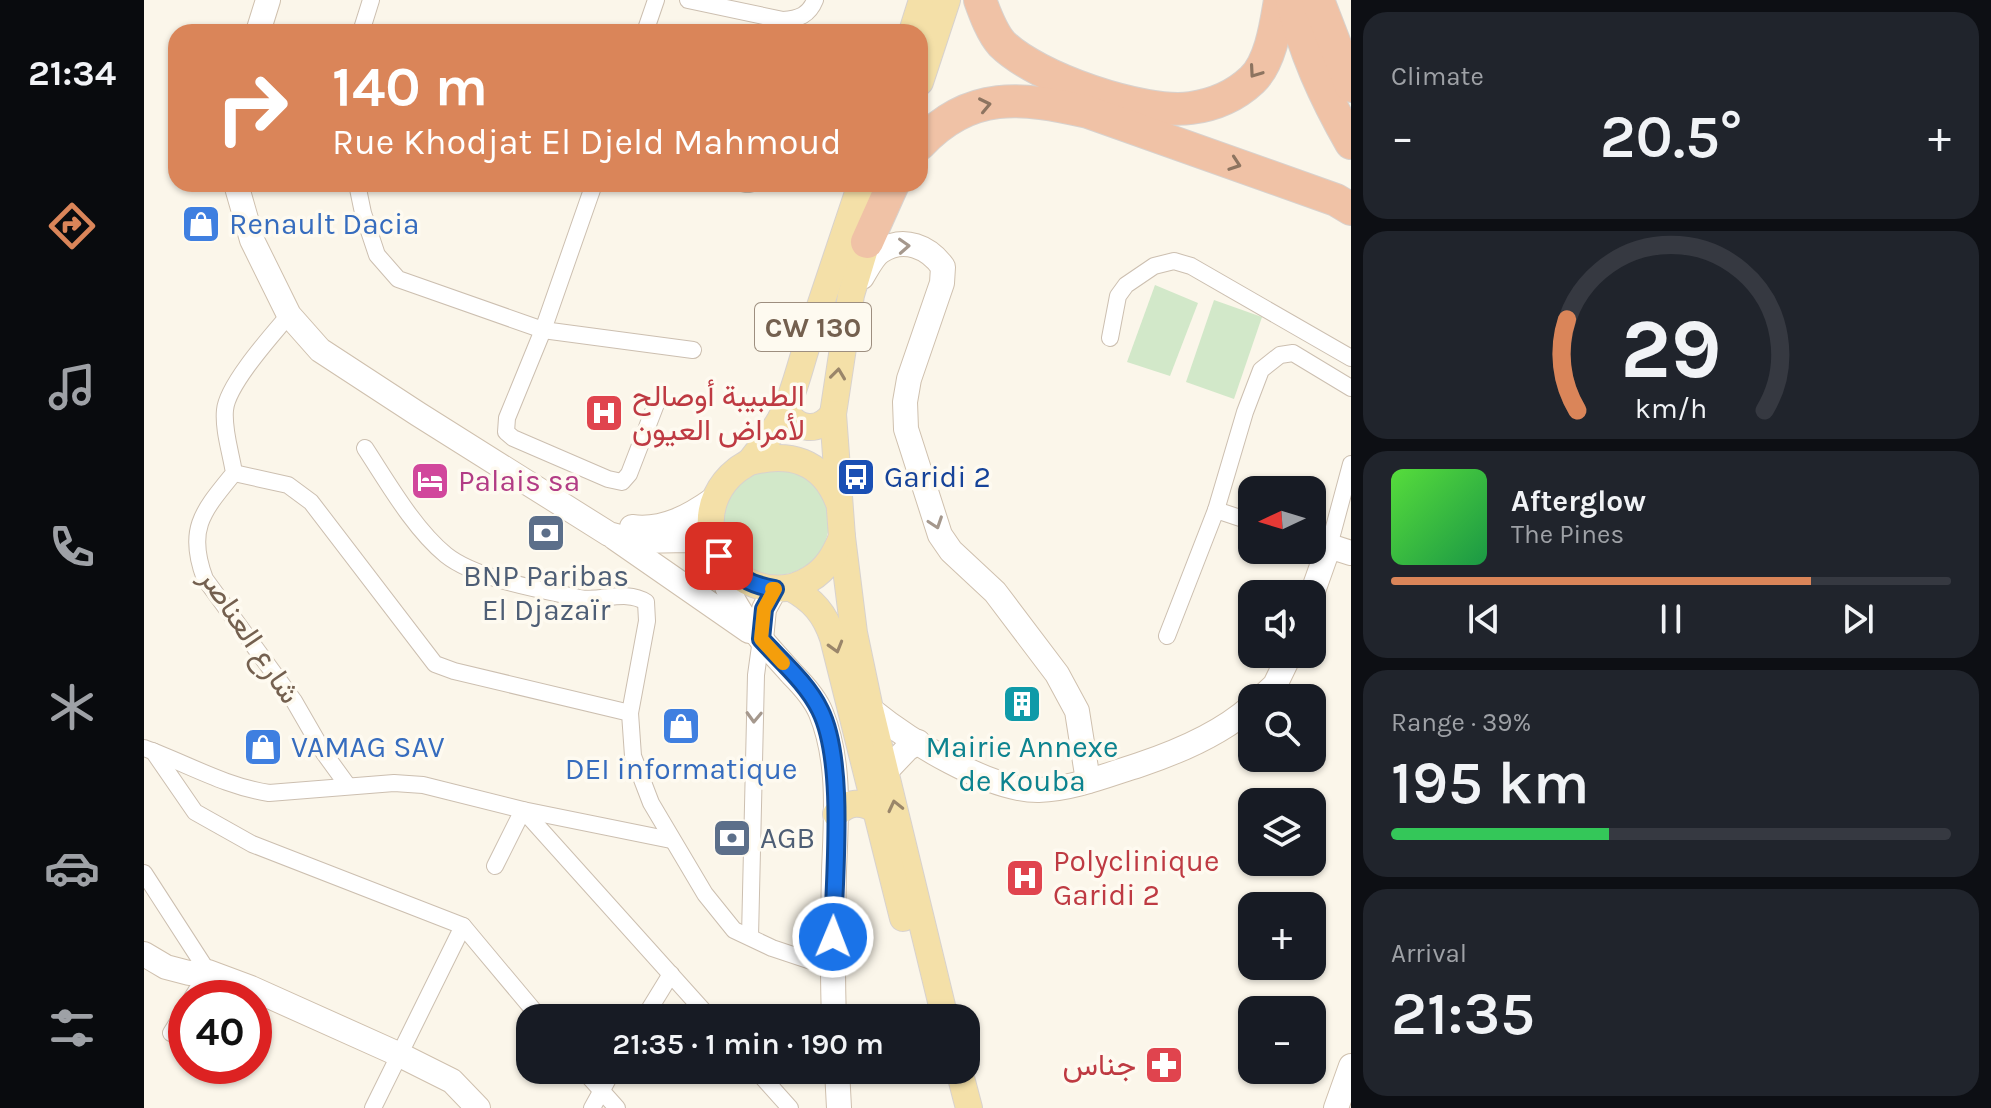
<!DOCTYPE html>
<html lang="en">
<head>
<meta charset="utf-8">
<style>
	:root { --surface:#171b24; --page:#20242c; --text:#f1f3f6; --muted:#9ea1a6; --line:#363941; --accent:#da8559 }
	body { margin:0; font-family:Karla,Vazirmatn,sans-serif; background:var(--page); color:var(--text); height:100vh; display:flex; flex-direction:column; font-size:30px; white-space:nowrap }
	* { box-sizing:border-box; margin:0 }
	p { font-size:26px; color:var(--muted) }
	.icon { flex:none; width:44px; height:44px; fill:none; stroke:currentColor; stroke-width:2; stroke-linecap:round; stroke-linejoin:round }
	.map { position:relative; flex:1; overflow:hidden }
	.drawer { display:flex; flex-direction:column; gap:12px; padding:12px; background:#0d0f14; width:640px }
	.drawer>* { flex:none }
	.guide { position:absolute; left:24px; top:24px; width:760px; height:168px; border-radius:24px; box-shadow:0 2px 6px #0004; background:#da8559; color:#fff; overflow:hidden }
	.needle { width:52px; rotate:266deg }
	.tools { position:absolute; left:1094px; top:476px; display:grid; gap:16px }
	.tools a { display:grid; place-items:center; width:88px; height:88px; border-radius:16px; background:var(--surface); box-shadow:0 2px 6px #0004; font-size:40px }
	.speed { position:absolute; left:24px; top:980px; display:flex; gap:16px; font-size:40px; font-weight:700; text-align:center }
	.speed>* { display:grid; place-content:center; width:104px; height:104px; border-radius:50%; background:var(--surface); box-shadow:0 2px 6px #0004; line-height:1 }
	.speed .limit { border:12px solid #d22; background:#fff; color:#111 }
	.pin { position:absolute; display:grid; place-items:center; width:68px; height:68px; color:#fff; margin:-34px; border-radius:16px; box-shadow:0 4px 12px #0006 }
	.me { position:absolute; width:88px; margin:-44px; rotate:1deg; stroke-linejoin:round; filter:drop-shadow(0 0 6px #0008) }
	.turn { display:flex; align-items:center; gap:28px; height:168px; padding:0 32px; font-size:36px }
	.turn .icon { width:104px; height:104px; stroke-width:2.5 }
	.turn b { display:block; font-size:56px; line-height:68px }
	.big { font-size:60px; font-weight:600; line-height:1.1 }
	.drawer .tile { flex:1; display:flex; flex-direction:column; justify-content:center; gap:12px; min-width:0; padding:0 28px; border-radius:24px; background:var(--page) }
	.drawer .dial { align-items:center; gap:0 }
	.dial svg { height:208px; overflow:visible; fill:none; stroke:var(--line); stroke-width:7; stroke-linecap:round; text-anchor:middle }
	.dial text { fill:var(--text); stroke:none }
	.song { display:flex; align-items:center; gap:24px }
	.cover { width:96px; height:96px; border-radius:12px; background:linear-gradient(135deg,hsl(110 70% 55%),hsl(140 70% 35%)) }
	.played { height:8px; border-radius:4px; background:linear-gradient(90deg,var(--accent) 75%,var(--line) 75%) }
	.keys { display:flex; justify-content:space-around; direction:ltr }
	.heat { display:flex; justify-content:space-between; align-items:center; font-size:44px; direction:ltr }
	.charge { height:12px; border-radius:6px; background:linear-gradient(90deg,#34c759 39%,var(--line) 0) }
	.trip { position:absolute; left:372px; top:1004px; width:464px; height:80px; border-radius:24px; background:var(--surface); box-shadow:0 2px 6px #0004; font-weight:600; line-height:80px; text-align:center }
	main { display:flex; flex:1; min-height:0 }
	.menu { display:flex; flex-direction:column; width:144px; justify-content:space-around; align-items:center; background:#090b0e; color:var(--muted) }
	.menu .icon { width:56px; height:56px }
	.menu .current { color:var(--accent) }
	.menu b { font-size:36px; color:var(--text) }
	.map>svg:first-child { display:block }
	.green { fill:#d2e8c9 }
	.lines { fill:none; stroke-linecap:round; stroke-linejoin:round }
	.street-casing { stroke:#ccbfb0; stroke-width:18 }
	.secondary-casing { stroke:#cfc0ae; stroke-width:26 }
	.primary-casing { stroke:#d8d2ce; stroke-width:28 }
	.highway-casing { stroke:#d8d2ce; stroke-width:34 }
	.street { stroke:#fff; stroke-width:16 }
	.secondary { stroke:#fff; stroke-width:24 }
	.primary { stroke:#f4e0a8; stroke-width:26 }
	.highway { stroke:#f0c2a6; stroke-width:32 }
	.oneway { stroke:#8d7460 }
	.oneway2 { stroke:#a5988d }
	.oneway3 { stroke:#9a866a }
	.route-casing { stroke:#114b97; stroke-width:20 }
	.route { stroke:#1a73e8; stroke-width:14 }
	.slow { stroke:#f59e0b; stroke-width:14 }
	.labels { text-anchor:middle; stroke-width:7; stroke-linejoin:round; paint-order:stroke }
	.shield { fill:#fefaf0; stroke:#9d8e7f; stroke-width:2 }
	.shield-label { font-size:28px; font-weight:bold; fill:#74604f }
	.shop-label { font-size:30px; fill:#366cbe; stroke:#fefaf0; text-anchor:start }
	.health-label { font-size:30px; fill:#be3a42; stroke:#fefaf0; text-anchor:start }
	.transit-label { font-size:30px; fill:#164399; stroke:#fefaf0; text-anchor:start }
	.hotel-label { font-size:30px; fill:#b23c85; stroke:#fefaf0; text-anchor:start }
	.service-label { font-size:30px; fill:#4e5e75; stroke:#fefaf0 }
	.street-label { font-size:30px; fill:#74604f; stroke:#fefaf0 }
	.culture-label { font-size:30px; fill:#0d838f; stroke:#fefaf0 }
</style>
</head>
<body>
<main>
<nav class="menu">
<b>21:34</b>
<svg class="icon current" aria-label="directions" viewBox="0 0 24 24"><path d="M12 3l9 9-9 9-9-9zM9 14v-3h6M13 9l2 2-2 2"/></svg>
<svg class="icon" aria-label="music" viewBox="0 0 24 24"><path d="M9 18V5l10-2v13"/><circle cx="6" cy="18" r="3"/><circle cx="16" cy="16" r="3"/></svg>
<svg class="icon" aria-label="phone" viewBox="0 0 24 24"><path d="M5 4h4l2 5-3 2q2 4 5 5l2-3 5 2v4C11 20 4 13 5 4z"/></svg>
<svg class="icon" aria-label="climate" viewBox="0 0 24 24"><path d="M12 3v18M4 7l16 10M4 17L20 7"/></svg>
<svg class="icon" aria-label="car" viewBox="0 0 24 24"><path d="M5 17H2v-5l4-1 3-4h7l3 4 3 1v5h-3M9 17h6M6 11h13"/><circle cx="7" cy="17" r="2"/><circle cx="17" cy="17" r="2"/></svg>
<svg class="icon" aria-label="filters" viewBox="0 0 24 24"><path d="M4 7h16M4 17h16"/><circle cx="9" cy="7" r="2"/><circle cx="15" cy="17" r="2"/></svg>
</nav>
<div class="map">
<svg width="1207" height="1108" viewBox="0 0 1207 1108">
	<rect width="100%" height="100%" fill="#fbf6ea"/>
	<g class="green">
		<polygon points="1011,285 1054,303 1026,376 983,362"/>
		<polygon points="1070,300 1118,317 1090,399 1042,382"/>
		<circle cx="632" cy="522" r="53"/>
	</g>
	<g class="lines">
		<g class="street-casing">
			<g id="street">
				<path d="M544 0 639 20C655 19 665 15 671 0"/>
				<polyline points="217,32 227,0"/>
				<polyline points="501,32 512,0"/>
				<polyline points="213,184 219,213 233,255 254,279 399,330 549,350"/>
				<polyline points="450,184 399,330 363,418 362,432 369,438 464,479 478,482 485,474 512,404"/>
				<polyline points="601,184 606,184"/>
				<path d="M145 315C128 335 83 385 81 410 79 430 87 453 90 473 59 511 42 529 61 579L150 701 180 753 204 786"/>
				<polyline points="966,338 974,296 982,285 1010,266 1030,261 1047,266 1207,358"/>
				<path d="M221 448C244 483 270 529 302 555 332 579 398 590 436 598 457 602 482 589 502 602L503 621 486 713"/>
				<polyline points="90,473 144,485 167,502 291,664 310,671 486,713 489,756 507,803 561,894 590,930 628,948 688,968"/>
				<polyline points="1072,510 1101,412 1117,370 1136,355 1149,353 1207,388"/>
				<polyline points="1168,541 1185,546 1207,464"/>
				<polyline points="1023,636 1072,510 1108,522"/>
				<path d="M0 748C42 763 80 786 125 793L250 783 279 785 379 810 527 840"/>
				<polyline points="9,751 51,812 108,844 319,926 396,1018"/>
				<polyline points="351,866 379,810 566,1018"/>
				<polyline points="0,873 64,972 48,998"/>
				<polyline points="606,937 612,675 617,639"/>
				<polyline points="500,1018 527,974"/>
				<polyline points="27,1033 42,1009"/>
				<polyline points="439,1070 473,1108"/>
				<polyline points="612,1070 646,1108"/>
				<polyline points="229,1108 319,926"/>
				<polyline points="448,1108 469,1070"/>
			</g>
		</g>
		<g class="secondary-casing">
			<g id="secondary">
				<polyline points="114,32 124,0"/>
				<polyline points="92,184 108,240 145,315 176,350 274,414 465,534 491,541 545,540 570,545"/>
				<path d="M718 277C723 269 729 256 737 251 760 236 785 247 799 267L798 283 765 379 761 402 762 429 796 535 807 551 851 592 913 674 933 711 944 781"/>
				<path d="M488 527C520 531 546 516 570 499"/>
				<polyline points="471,538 605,631"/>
				<path d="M575 556C580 604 618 640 648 674 659 685 671 698 677 713 697 762 692 819 690 871 689 920 688 969 690 1018"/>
				<polyline points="1168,594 1185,546 1207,553"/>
				<polyline points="617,639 620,609 631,589"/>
				<polyline points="1117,698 1131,685 1146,654"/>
				<path d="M726 709C764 740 845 791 895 790 929 789 963 775 995 765 1034 752 1078 733 1108 706"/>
				<polyline points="743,770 763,749 774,742"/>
				<polyline points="0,954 22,967 45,973 64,972 107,988 254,1054 308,1081 334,1108"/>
				<polyline points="693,1070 695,1108"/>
				<polyline points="1192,1108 1207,1066"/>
			</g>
		</g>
		<g class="primary-casing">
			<g id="primary">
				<polyline points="768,32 778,0"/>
				<polyline points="776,82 803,0"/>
				<polyline points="729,222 707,295 689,414 698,537 710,633 726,709 801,1018"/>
				<path d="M642 410C652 431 675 433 689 414"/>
				<path d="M606 462C645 452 678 460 694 501"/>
				<path d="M698 537C691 554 683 569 666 579 626 605 570 575 567 528 565 505 575 484 593 470 598 466 604 464 608 459 618 447 628 433 636 420 649 397 655 370 663 345 681 292 699 238 717 184"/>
				<path d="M647 588C669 600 681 614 689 638L759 918"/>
				<path d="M692 814C704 801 718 801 732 810"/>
				<polyline points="815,1070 825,1108"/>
			</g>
		</g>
		<g class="highway-casing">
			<g id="highway">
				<path d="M836 0C841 14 848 33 858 44 892 78 1000 115 1047 108 1069 105 1091 96 1108 80 1127 62 1132 24 1136 0"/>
				<path d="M1148 0C1160 52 1181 97 1207 143"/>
				<polyline points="1174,0 1207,86"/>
				<path d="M776 144C826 90 878 97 944 112L1192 200 1207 209"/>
				<polyline points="723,242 749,184"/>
			</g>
		</g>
		<use href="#street" class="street"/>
		<use href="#secondary" class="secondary"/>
		<use href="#primary" class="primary"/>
		<use href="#highway" class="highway"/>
	</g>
	<defs><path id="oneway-chevron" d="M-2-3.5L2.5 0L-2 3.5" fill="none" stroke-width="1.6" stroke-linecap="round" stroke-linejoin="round" transform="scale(2)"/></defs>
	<g class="oneway">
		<use href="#oneway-chevron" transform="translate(1111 72) rotate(125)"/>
		<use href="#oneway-chevron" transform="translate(841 105) rotate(-12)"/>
		<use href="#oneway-chevron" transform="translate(1091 164) rotate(19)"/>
	</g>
	<g class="oneway2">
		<use href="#oneway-chevron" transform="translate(760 246) rotate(-3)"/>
		<use href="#oneway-chevron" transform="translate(792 523) rotate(71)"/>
		<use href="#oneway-chevron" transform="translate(610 717) rotate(92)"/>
	</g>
	<g class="oneway3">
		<use href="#oneway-chevron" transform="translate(694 374) rotate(-83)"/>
		<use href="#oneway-chevron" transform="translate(692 647) rotate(74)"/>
		<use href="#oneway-chevron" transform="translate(751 806) rotate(-103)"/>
	</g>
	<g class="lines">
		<g class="route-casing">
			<path id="route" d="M575 556C591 576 606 585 631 589L620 609 617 639C637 661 663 683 676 710 702 762 690 877 689 937"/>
		</g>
		<use href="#route" class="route"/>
		<polyline class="slow" points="628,589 631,589 620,609 617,639 639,663"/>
	</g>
	<defs>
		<g id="shop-square" transform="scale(2)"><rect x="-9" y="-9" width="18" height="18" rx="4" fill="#3f7fe0" stroke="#fefaf0"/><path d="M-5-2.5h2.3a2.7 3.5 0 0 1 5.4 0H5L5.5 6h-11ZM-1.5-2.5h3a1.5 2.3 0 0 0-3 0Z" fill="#fff"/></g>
		<g id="hospital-square" transform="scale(2)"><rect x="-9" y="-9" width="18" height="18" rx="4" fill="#e0444e" stroke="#fefaf0"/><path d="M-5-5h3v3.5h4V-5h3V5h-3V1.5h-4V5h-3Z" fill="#fff"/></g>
		<g id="bus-square" transform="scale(2)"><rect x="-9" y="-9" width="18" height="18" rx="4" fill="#1a4fb4" stroke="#fefaf0"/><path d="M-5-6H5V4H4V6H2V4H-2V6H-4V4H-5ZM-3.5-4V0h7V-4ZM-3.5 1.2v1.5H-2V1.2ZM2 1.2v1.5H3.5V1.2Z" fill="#fff"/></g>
		<g id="hotel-square" transform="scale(2)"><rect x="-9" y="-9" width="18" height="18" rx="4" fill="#d1479c" stroke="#fefaf0"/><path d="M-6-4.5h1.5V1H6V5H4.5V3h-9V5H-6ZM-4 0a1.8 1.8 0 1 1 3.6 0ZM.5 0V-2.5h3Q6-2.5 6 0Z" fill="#fff"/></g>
		<g id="bank-square" transform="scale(2)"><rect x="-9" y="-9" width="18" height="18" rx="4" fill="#5c6f8a" stroke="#fefaf0"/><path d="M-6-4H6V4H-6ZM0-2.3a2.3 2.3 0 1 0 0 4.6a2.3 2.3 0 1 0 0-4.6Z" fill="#fff"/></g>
		<g id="building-square" transform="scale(2)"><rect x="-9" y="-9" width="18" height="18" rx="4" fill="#0f9aa8" stroke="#fefaf0"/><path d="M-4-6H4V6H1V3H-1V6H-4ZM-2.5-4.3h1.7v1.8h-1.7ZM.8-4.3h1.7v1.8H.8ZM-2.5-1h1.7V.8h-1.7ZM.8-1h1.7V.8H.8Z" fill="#fff"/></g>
		<g id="pharmacy-square" transform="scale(2)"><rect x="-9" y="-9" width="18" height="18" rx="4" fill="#e0444e" stroke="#fefaf0"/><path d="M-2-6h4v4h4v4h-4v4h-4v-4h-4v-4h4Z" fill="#fff"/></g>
	</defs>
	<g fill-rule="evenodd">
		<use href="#shop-square" x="57" y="224"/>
		<use href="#hospital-square" x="460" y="413"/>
		<use href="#bus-square" x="712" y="477"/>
		<use href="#hotel-square" x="286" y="481"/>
		<use href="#bank-square" x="402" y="533"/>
		<use href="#building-square" x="878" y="704"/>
		<use href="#shop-square" x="537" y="726"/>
		<use href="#shop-square" x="119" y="747"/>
		<use href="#bank-square" x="588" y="838"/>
		<use href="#hospital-square" x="881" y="878"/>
		<use href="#pharmacy-square" x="1020" y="1065"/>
	</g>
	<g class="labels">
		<rect class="shield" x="611" y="303" width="116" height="48" rx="6"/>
		<g class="shield-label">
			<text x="669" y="337">CW 130</text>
		</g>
		<g class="shop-label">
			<text x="85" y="234">Renault Dacia</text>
			<text x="147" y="757">VAMAG SAV</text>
			<text x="537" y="779" text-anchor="middle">DEI informatique</text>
		</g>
		<g class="health-label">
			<text x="488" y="406">الطبيبة أوصالح<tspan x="488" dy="34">لأمراض العيون</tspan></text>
			<text x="909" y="871">Polyclinique<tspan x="909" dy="34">Garidi 2</tspan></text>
			<text x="992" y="1075" text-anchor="end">جناس</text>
		</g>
		<g class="transit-label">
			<text x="740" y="487">Garidi 2</text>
		</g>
		<g class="hotel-label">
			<text x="314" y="491">Palais sa</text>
		</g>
		<g class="service-label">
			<text x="402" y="586">BNP Paribas<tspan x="402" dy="34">El Djazaïr</tspan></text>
			<text x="616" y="848" text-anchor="start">AGB</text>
		</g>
		<g class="street-label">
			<text transform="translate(106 636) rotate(56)" y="10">شارع العناصر</text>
		</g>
		<g class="culture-label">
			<text x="878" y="757">Mairie Annexe<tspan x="878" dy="34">de Kouba</tspan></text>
		</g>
	</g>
</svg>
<div class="tools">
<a><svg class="needle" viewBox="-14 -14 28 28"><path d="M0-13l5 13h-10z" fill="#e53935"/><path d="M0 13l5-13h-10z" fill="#9ea1a6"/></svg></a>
<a><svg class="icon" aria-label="sound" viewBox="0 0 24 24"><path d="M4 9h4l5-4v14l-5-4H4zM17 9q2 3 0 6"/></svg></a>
<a><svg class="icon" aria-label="search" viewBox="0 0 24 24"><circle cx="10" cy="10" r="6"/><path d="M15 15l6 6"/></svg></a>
<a><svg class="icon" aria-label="layers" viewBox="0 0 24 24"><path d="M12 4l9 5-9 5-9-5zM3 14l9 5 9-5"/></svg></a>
<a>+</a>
<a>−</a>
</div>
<div class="speed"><div class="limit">40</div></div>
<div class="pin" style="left:575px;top:556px;background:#d93025"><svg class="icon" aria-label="arrive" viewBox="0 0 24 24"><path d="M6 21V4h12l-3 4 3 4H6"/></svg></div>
<svg class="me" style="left:689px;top:937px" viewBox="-20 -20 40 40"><circle r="17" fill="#1a73e8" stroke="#fff" stroke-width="3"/><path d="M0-11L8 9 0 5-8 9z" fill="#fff"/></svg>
<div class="trip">21:35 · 1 min · 190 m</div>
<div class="guide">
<div class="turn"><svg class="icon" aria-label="right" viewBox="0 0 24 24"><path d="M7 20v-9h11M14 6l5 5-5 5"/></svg><div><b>140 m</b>Rue Khodjat El Djeld Mahmoud</div></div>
</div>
</div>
<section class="drawer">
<div class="tile"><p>Climate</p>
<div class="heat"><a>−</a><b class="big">20.5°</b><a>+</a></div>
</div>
<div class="tile dial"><svg viewBox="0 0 100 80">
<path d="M14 69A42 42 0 1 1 86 69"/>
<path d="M14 69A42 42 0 0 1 10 34" stroke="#da8559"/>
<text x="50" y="56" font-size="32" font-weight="700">29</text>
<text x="50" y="72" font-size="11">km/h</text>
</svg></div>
<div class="tile">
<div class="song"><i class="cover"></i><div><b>Afterglow</b><p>The Pines</p></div></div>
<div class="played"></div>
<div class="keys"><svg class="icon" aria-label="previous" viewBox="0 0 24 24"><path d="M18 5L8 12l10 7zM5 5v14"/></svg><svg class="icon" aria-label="pause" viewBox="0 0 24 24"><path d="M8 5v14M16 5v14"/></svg><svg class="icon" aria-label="next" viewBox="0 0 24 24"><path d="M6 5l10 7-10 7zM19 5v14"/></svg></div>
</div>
<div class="tile"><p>Range · 39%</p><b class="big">195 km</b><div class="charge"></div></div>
<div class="tile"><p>Arrival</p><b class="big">21:35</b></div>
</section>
</main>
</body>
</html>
